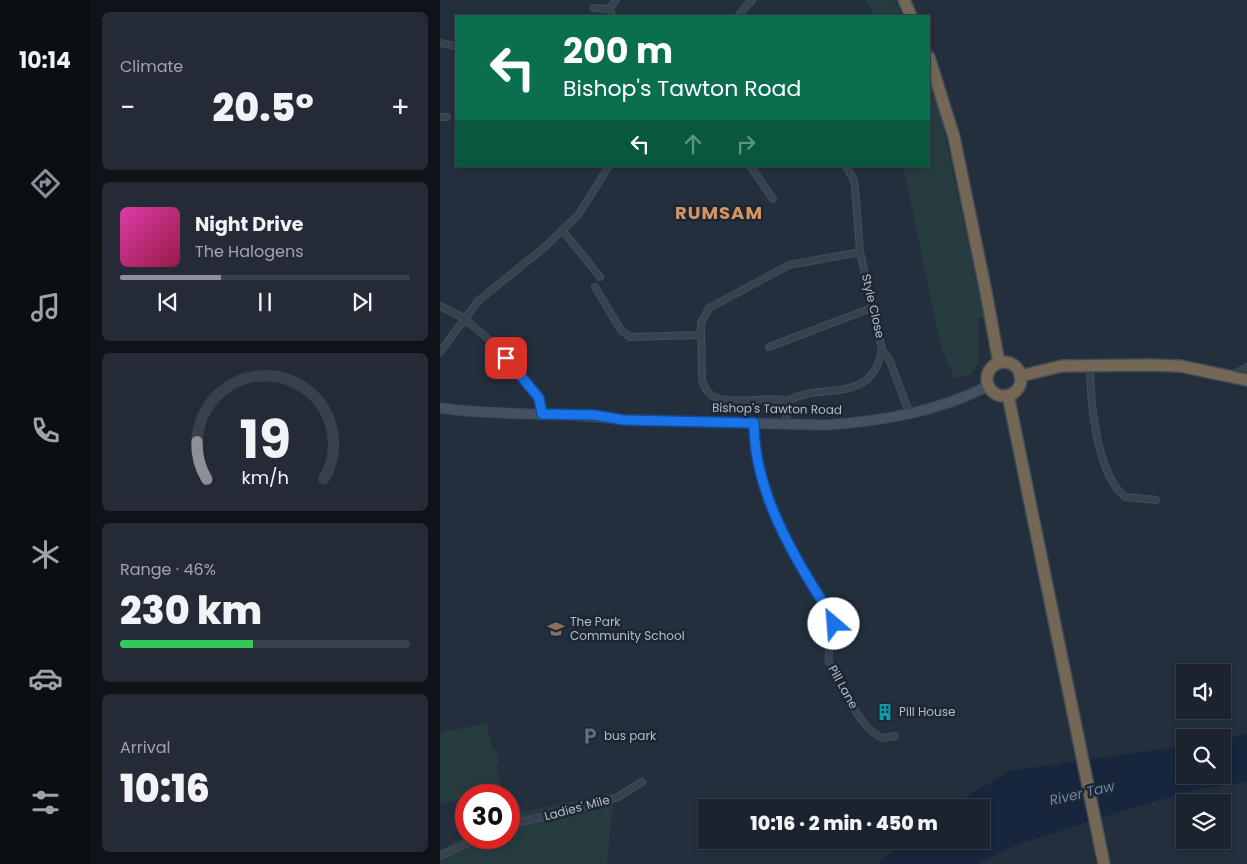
<!DOCTYPE html>
<html lang="en">
<head>
<meta charset="utf-8">
<style>
	:root { --surface:#1b232e; --page:#242b36; --text:#f1f3f6; --muted:#a0a4aa; --line:#39404a; --accent:#8c9099 }
	body { margin:0; font-family:Poppins,sans-serif; background:var(--page); color:var(--text); height:100vh; display:flex; flex-direction:column; font-size:19px; white-space:nowrap }
	* { box-sizing:border-box; margin:0 }
	p { font-size:16px; color:var(--muted) }
	.icon { flex:none; width:28px; height:28px; fill:none; stroke:currentColor; stroke-width:2; stroke-linecap:round; stroke-linejoin:round }
	.map { position:relative; flex:1; overflow:hidden }
	.panel { display:flex; flex-direction:column; gap:12px; padding:12px; background:#0f1319; width:350px }
	.panel>* { flex:none }
	.guide { position:absolute; left:15px; top:15px; width:475px; height:152px; border-radius:0px; box-shadow:0 2px 8px #0003,0 0 0 1px var(--line); background:#0b6e4f; color:#fff; overflow:hidden }
	.controls { position:absolute; left:736px; top:664px; display:grid; gap:10px }
	.controls a { display:grid; place-items:center; width:55px; height:55px; border-radius:0px; background:var(--surface); box-shadow:0 2px 8px #0003,0 0 0 1px var(--line); font-size:25px }
	.speed { position:absolute; left:15px; top:784px; display:flex; gap:10px; font-size:25px; font-weight:700; text-align:center }
	.speed>* { display:grid; place-content:center; width:65px; height:65px; border-radius:50%; background:var(--surface); box-shadow:0 2px 8px #0003,0 0 0 1px var(--line); line-height:1 }
	.speed .limit { border:8px solid #d22; background:#fff; color:#111 }
	.pin { position:absolute; display:grid; place-items:center; width:42px; height:42px; color:#fff; margin:-21px; border-radius:10px; box-shadow:0 2px 8px #0006 }
	.me { position:absolute; width:55px; margin:-28px; rotate:333deg; stroke-linejoin:round; filter:drop-shadow(0 0 4px #0008) }
	.turn { display:flex; align-items:center; gap:18px; height:105px; padding:0 25px; font-size:22px }
	.turn .icon { width:65px; height:65px; stroke-width:2.5 }
	.turn b { display:block; font-size:35px; line-height:42px }
	.lanes { display:flex; align-items:center; height:48px; padding:0 25px; background:#0003; justify-content:center; gap:25px; direction:ltr }
	.lanes .off { opacity:.35 }
	.big { font-size:38px; font-weight:800; line-height:1.1 }
	.panel .tile { flex:1; display:flex; flex-direction:column; justify-content:center; gap:8px; min-width:0; padding:0 18px; border-radius:8px; background:var(--page) }
	.panel .dial { align-items:center; gap:0 }
	.dial svg { height:130px; overflow:visible; fill:none; stroke:var(--line); stroke-width:7; stroke-linecap:round; text-anchor:middle }
	.dial text { fill:var(--text); stroke:none }
	.song { display:flex; align-items:center; gap:15px }
	.cover { width:60px; height:60px; border-radius:8px; background:linear-gradient(135deg,hsl(320 70% 55%),hsl(340 70% 35%)) }
	.played { height:5px; border-radius:2px; background:linear-gradient(90deg,var(--accent) 35%,var(--line) 35%) }
	.keys { display:flex; justify-content:space-around; direction:ltr }
	.heat { display:flex; justify-content:space-between; align-items:center; font-size:28px; direction:ltr }
	.charge { height:8px; border-radius:4px; background:linear-gradient(90deg,#34c759 46%,var(--line) 0) }
	.trip { position:absolute; left:258px; top:799px; width:292px; height:50px; border-radius:0px; background:var(--surface); box-shadow:0 2px 8px #0003,0 0 0 1px var(--line); font-weight:800; line-height:50px; text-align:center }
	main { display:flex; flex:1; min-height:0 }
	.tabs { display:flex; flex-direction:column; width:90px; justify-content:space-around; align-items:center; background:#0b0e12; color:var(--muted) }
	.tabs .icon { width:35px; height:35px }
	.tabs .current { color:var(--accent) }
	.tabs b { font-size:22px; color:var(--text) }
	.map>svg:first-child { display:block }
	.green { fill:#263c3f }
	.water { fill:#17263c }
	.lines { fill:none; stroke-linecap:round; stroke-linejoin:round }
	.street-casing { stroke:#414a57; stroke-width:8 }
	.secondary-casing { stroke:#414a57; stroke-width:11 }
	.highway-casing { stroke:#434c59; stroke-width:14 }
	.street { stroke:#38414e; stroke-width:5.5 }
	.secondary { stroke:#465061; stroke-width:9 }
	.highway { stroke:#746855; stroke-width:11 }
	.route-casing { stroke:#114b97; stroke-width:12 }
	.route { stroke:#1a73e8; stroke-width:9 }
	.labels { text-anchor:middle; stroke-width:5; stroke-linejoin:round; paint-order:stroke }
	.street-label { font-size:12px; fill:#b4bcc9; stroke:#1d2633 }
	.poi-label { font-size:12px; fill:#b4bcc9; stroke:#1d2633; text-anchor:start }
	.water-label { font-size:14px; font-style:italic; fill:#6d86a8; stroke:#1d2633 }
	.district-label { font-size:18px; font-weight:bold; letter-spacing:1px; fill:#d59563; stroke:#1d2633 }
</style>
</head>
<body>
<main>
<nav class="tabs">
<b>10:14</b>
<svg class="icon current" aria-label="directions" viewBox="0 0 24 24"><path d="M12 3l9 9-9 9-9-9zM9 14v-3h6M13 9l2 2-2 2"/></svg>
<svg class="icon" aria-label="music" viewBox="0 0 24 24"><path d="M9 18V5l10-2v13"/><circle cx="6" cy="18" r="3"/><circle cx="16" cy="16" r="3"/></svg>
<svg class="icon" aria-label="phone" viewBox="0 0 24 24"><path d="M5 4h4l2 5-3 2q2 4 5 5l2-3 5 2v4C11 20 4 13 5 4z"/></svg>
<svg class="icon" aria-label="climate" viewBox="0 0 24 24"><path d="M12 3v18M4 7l16 10M4 17L20 7"/></svg>
<svg class="icon" aria-label="car" viewBox="0 0 24 24"><path d="M5 17H2v-5l4-1 3-4h7l3 4 3 1v5h-3M9 17h6M6 11h13"/><circle cx="7" cy="17" r="2"/><circle cx="17" cy="17" r="2"/></svg>
<svg class="icon" aria-label="filters" viewBox="0 0 24 24"><path d="M4 7h16M4 17h16"/><circle cx="9" cy="7" r="2"/><circle cx="15" cy="17" r="2"/></svg>
</nav>
<section class="panel">
<div class="tile"><p>Climate</p>
<div class="heat"><a>−</a><b class="big">20.5°</b><a>+</a></div>
</div>
<div class="tile">
<div class="song"><i class="cover"></i><div><b>Night Drive</b><p>The Halogens</p></div></div>
<div class="played"></div>
<div class="keys"><svg class="icon" aria-label="previous" viewBox="0 0 24 24"><path d="M18 5L8 12l10 7zM5 5v14"/></svg><svg class="icon" aria-label="pause" viewBox="0 0 24 24"><path d="M8 5v14M16 5v14"/></svg><svg class="icon" aria-label="next" viewBox="0 0 24 24"><path d="M6 5l10 7-10 7zM19 5v14"/></svg></div>
</div>
<div class="tile dial"><svg viewBox="0 0 100 80">
<path d="M14 69A42 42 0 1 1 86 69"/>
<path d="M14 69A42 42 0 0 1 8 46" stroke="#8c9099"/>
<text x="50" y="56" font-size="32" font-weight="700">19</text>
<text x="50" y="72" font-size="11">km/h</text>
</svg></div>
<div class="tile"><p>Range · 46%</p><b class="big">230 km</b><div class="charge"></div></div>
<div class="tile"><p>Arrival</p><b class="big">10:16</b></div>
</section>
<div class="map">
<svg width="807" height="864" viewBox="0 0 807 864">
	<rect width="100%" height="100%" fill="#242f3e"/>
	<g class="green">
		<polygon points="426,0 454,0 462,16 436,16"/>
		<polygon points="489,78 501,116 544,318 538,319 539,362 530,375 515,379 501,347 463,166 489,166"/>
		<polygon points="47,723 52,750 56,749 59,764 56,765 62,791 42,795 26,795 26,798 0,804 0,733"/>
		<polygon points="174,793 167,864 0,864 0,850 26,836 69,838 69,817 82,812"/>
	</g>
	<polygon class="water" points="807,734 807,782 758,789 672,814 576,845 537,864 437,864 466,840 541,840 541,808 509,807 570,771 745,746 745,775 782,775 783,739"/>
	<g class="lines">
		<g class="street-casing">
			<g id="street">
				<polyline points="154,8 169,9"/>
				<polyline points="173,16 169,9 176,0"/>
				<polyline points="298,16 312,0"/>
				<polyline points="0,43 16,46"/>
				<polyline points="0,117 7,117"/>
				<polyline points="310,166 333,199"/>
				<polyline points="406,166 413,178 415,187 420,252 442,350 450,361 470,415"/>
				<polyline points="123,231 160,277"/>
				<polyline points="155,287 181,330 190,337 261,335"/>
				<path d="M0 306C8 310 17 314 24 319 47 336 101 385 102 414"/>
				<polyline points="329,347 434,307"/>
				<polyline points="0,352 38,301 106,246 139,214 169,166"/>
				<path d="M650 364C650 400 656 473 685 497L716 500"/>
				<polyline points="796,377 798,372 807,367"/>
				<path d="M348 401C321 393 267 416 262 378L261 323 269 308 349 265 420 252"/>
				<path d="M314 423C314 475 336 525 362 569 372 585 385 601 392 618 398 634 386 648 389 662 400 683 420 730 443 738L455 736"/>
				<path d="M346 424 348 401C380 381 431 407 442 350"/>
				<polyline points="69,825 157,804 176,798 202,782"/>
				<polyline points="0,856 38,838"/>
			</g>
		</g>
		<g class="secondary-casing">
			<path id="secondary" d="M0 408C61 417 123 411 184 420L386 425C443 421 497 412 548 386"/>
		</g>
		<g class="highway-casing">
			<g id="highway">
				<polyline points="464,0 471,16"/>
				<polyline points="489,57 514,137 546,292 559,363"/>
				<circle cx="564" cy="379" r="17"/>
				<polyline points="580,376 622,366 708,365 740,366 807,380"/>
				<polyline points="568,395 664,864"/>
			</g>
		</g>
		<use href="#street" class="street"/>
		<use href="#secondary" class="secondary"/>
		<use href="#highway" class="highway"/>
	</g>
	<g class="lines">
		<g class="route-casing">
			<path id="route" d="M66 358 99 398 102 414 154 415 184 420 314 423C314 494 355 558 392 617L394 624"/>
		</g>
		<use href="#route" class="route"/>
	</g>
	<defs>
		<g id="school-bare" transform="scale(1.35)"><path d="M0-5L7-2L0 1L-7-2ZM-4 1L0 2.5L4 1V4Q0 6-4 4Z" fill="#8d6e63" stroke="#1d2633" stroke-width="2.5" paint-order="stroke"/></g>
		<g id="building-bare" transform="scale(1.35)"><path d="M-4-6H4V6H1V3H-1V6H-4ZM-2.5-4.3h1.7v1.8h-1.7ZM.8-4.3h1.7v1.8H.8ZM-2.5-1h1.7V.8h-1.7ZM.8-1h1.7V.8H.8Z" fill="#0f9aa8" stroke="#1d2633" stroke-width="2.5" paint-order="stroke"/></g>
		<g id="parking-bare" transform="scale(1.35)"><path d="M-3.5-5.5H1a3.5 3.5 0 0 1 0 7H-1V5.5H-3.5ZM-1-3.4V-.6H.8a1.4 1.4 0 0 0 0-2.8Z" fill="#5c6f8a" stroke="#1d2633" stroke-width="2.5" paint-order="stroke"/></g>
	</defs>
	<g fill-rule="evenodd">
		<use href="#school-bare" x="116" y="629"/>
		<use href="#building-bare" x="445" y="712"/>
		<use href="#parking-bare" x="150" y="736"/>
	</g>
	<g class="labels">
		<g class="street-label">
			<text transform="translate(433 306) rotate(77)" y="4">Style Close</text>
			<text transform="translate(337 409) rotate(1)" y="4">Bishop's Tawton Road</text>
			<text transform="translate(403 687) rotate(61)" y="4">Pill Lane</text>
			<text transform="translate(137 808) rotate(-15)" y="4">Ladies' Mile</text>
		</g>
		<g class="poi-label">
			<text x="130" y="626">The Park<tspan x="130" dy="14">Community School</tspan></text>
			<text x="459" y="716">Pill House</text>
			<text x="164" y="740">bus park</text>
		</g>
		<g class="water-label">
			<text transform="translate(642 793) rotate(-13)" y="5">River Taw</text>
		</g>
		<g class="district-label">
			<text x="279" y="219">RUMSAM</text>
		</g>
	</g>
</svg>
<div class="controls">
<a><svg class="icon" aria-label="sound" viewBox="0 0 24 24"><path d="M4 9h4l5-4v14l-5-4H4zM17 9q2 3 0 6"/></svg></a>
<a><svg class="icon" aria-label="search" viewBox="0 0 24 24"><circle cx="10" cy="10" r="6"/><path d="M15 15l6 6"/></svg></a>
<a><svg class="icon" aria-label="layers" viewBox="0 0 24 24"><path d="M12 4l9 5-9 5-9-5zM3 14l9 5 9-5"/></svg></a>
</div>
<div class="speed"><div class="limit">30</div></div>
<div class="pin" style="left:66px;top:358px;background:#d93025"><svg class="icon" aria-label="arrive" viewBox="0 0 24 24"><path d="M6 21V4h12l-3 4 3 4H6"/></svg></div>
<svg class="me" style="left:394px;top:624px" viewBox="-20 -20 40 40"><circle r="19" fill="#fff"/><path d="M0-13L10 11 0 6-10 11z" fill="#1a73e8"/></svg>
<div class="trip">10:16 · 2 min · 450 m</div>
<div class="guide">
<div class="turn"><svg class="icon" aria-label="left" viewBox="0 0 24 24"><path d="M17 20v-9H6M10 6l-5 5 5 5"/></svg><div><b>200 m</b>Bishop's Tawton Road</div></div>
<div class="lanes"><svg class="icon" aria-label="left" viewBox="0 0 24 24"><path d="M17 20v-9H6M10 6l-5 5 5 5"/></svg><svg class="icon off" aria-label="ahead" viewBox="0 0 24 24"><path d="M12 20V5M6 11l6-6 6 6"/></svg><svg class="icon off" aria-label="right" viewBox="0 0 24 24"><path d="M7 20v-9h11M14 6l5 5-5 5"/></svg></div>
</div>
</div>
</main>
</body>
</html>
